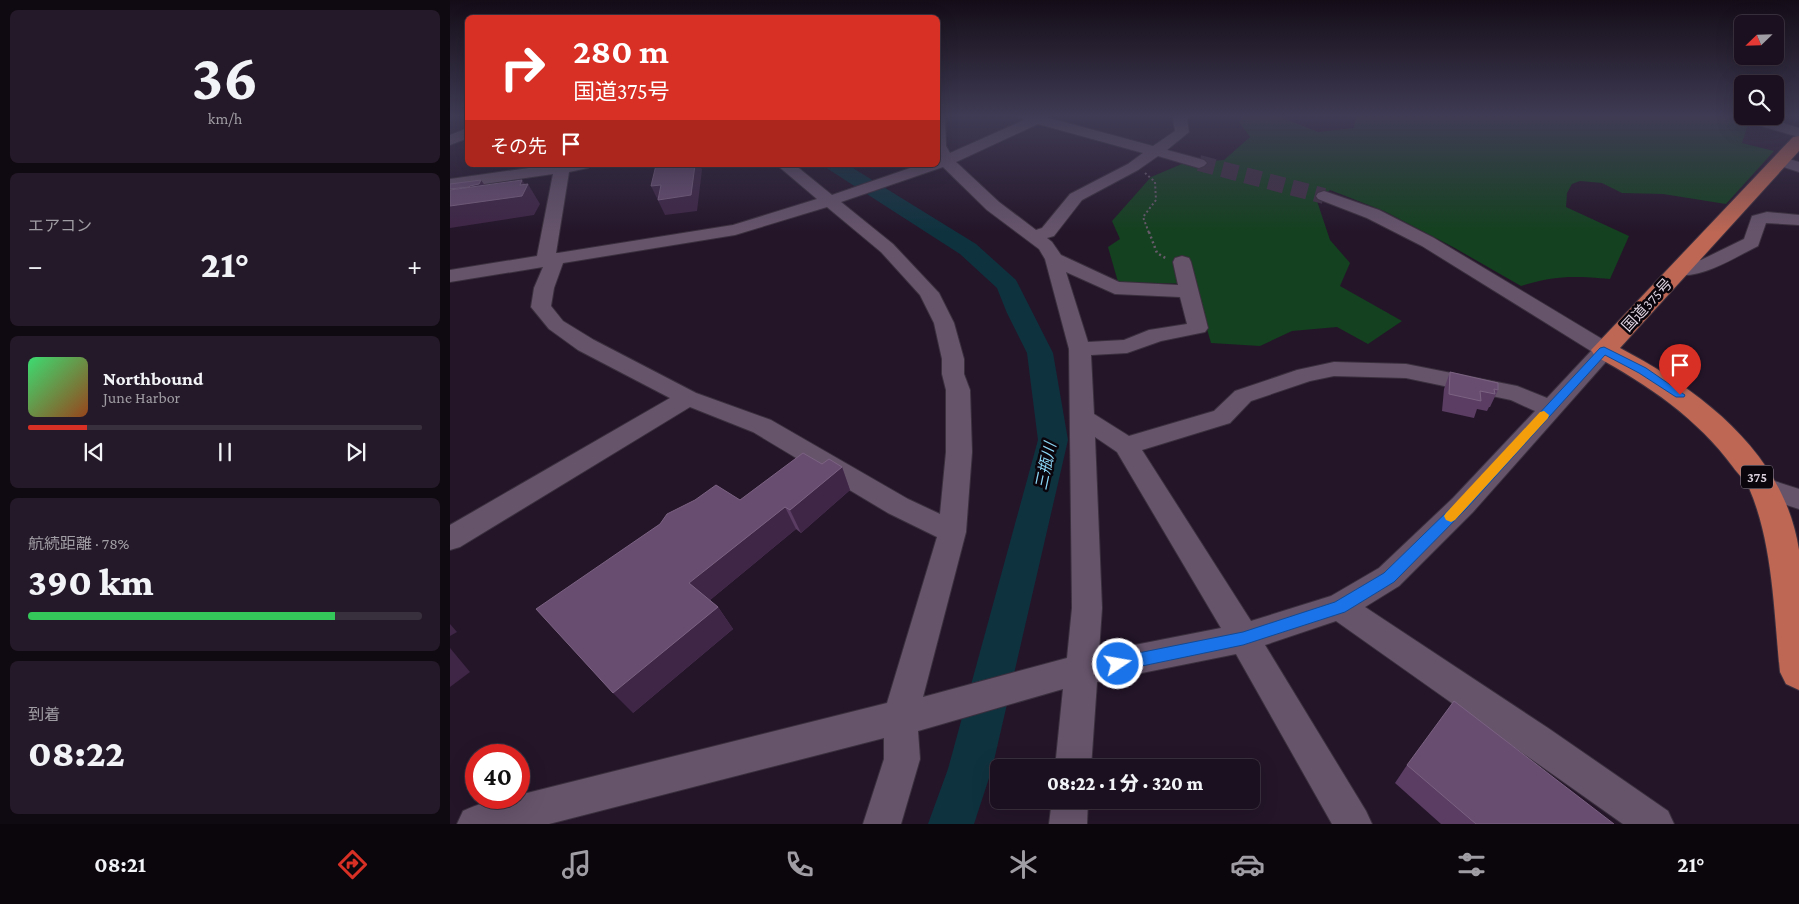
<!DOCTYPE html>
<html lang="ja">
<head>
<meta charset="utf-8">
<style>
	:root { --surface:#1b101f; --page:#241928; --text:#f1f3f6; --muted:#a09da4; --line:#39303d; --accent:#d93025 }
	body { margin:0; font-family:"Crimson Pro","Noto Sans JP",serif; background:var(--page); color:var(--text); height:100vh; display:flex; flex-direction:column; font-size:19px; white-space:nowrap }
	* { box-sizing:border-box; margin:0 }
	p { font-size:16px; color:var(--muted) }
	.icon { flex:none; width:28px; height:28px; fill:none; stroke:currentColor; stroke-width:2; stroke-linecap:round; stroke-linejoin:round }
	.map { position:relative; flex:1; overflow:hidden }
	.panel { display:flex; flex-direction:column; gap:10px; padding:10px; background:#0f0911; width:450px }
	.panel>* { flex:none }
	.hud { position:absolute; left:15px; top:15px; width:475px; height:152px; border-radius:8px; box-shadow:0 5px 20px #0002,0 0 0 1px var(--line); background:#d93025; color:#fff; overflow:hidden }
	.needle { width:32px; rotate:247deg }
	.controls { position:absolute; left:1284px; top:15px; display:grid; gap:10px }
	.controls a { display:grid; place-items:center; width:50px; height:50px; border-radius:8px; background:var(--surface); box-shadow:0 5px 20px #0002,0 0 0 1px var(--line); font-size:25px }
	.speed { position:absolute; left:15px; top:744px; display:flex; gap:10px; font-size:25px; font-weight:700; text-align:center }
	.speed>* { display:grid; place-content:center; width:65px; height:65px; border-radius:50%; background:var(--surface); box-shadow:0 5px 20px #0002,0 0 0 1px var(--line); line-height:1 }
	.speed .limit { border:8px solid #d22; background:#fff; color:#111 }
	.pin { position:absolute; display:grid; place-items:center; width:42px; height:42px; color:#fff; margin:-51px -21px; border-radius:50% 50% 50% 0; rotate:-45deg; box-shadow:0 0 5px #0007 }
	.pin .icon { rotate:45deg }
	.me { position:absolute; width:55px; margin:-28px; rotate:78deg; stroke-linejoin:round; filter:drop-shadow(0 0 4px #0008) }
	.turn { display:flex; align-items:center; gap:18px; height:105px; padding:0 25px; font-size:22px }
	.turn .icon { width:65px; height:65px; stroke-width:2.5 }
	.turn b { display:block; font-size:35px; line-height:42px }
	.then { display:flex; align-items:center; height:48px; padding:0 25px; background:#0003; gap:10px; font-size:19px }
	.big { font-size:38px; font-weight:800; line-height:1.1 }
	.panel .tile { flex:1; display:flex; flex-direction:column; justify-content:center; gap:8px; min-width:0; padding:0 18px; border-radius:8px; background:var(--page) }
	.panel .dial { align-items:center; gap:0 }
	.dial b { font-size:65px; line-height:1 }
	.song { display:flex; align-items:center; gap:15px }
	.cover { width:60px; height:60px; border-radius:8px; background:linear-gradient(135deg,hsl(140 70% 55%),hsl(20 70% 35%)) }
	.played { height:5px; border-radius:2px; background:linear-gradient(90deg,var(--accent) 15%,var(--line) 15%) }
	.keys { display:flex; justify-content:space-around; direction:ltr }
	.heat { display:flex; justify-content:space-between; align-items:center; font-size:28px; direction:ltr }
	.charge { height:8px; border-radius:4px; background:linear-gradient(90deg,#34c759 78%,var(--line) 0) }
	.trip { position:absolute; left:540px; top:759px; width:270px; height:50px; border-radius:8px; background:var(--surface); box-shadow:0 5px 20px #0002,0 0 0 1px var(--line); font-weight:800; line-height:50px; text-align:center }
	.menu { display:flex; height:80px; justify-content:space-around; align-items:center; background:#0b060c; color:var(--muted) }
	.menu .icon { width:35px; height:35px }
	.menu .selected { color:var(--accent) }
	.menu b { font-size:22px; color:var(--text) }
	main { display:flex; flex:1; min-height:0 }
	.map>svg:first-child { display:block }
	.green { fill:#14411f }
	.lines { fill:none; stroke-linecap:round; stroke-linejoin:round }
	.river { fill:#0f323f; fill-rule:evenodd }
	.minor-tunnel { stroke:#403144; stroke-width:16; stroke-dasharray:16 8; stroke-linecap:butt }
	.minor-casing { stroke:#3b303e; stroke-width:2 }
	.highway-casing { stroke:#3b303e; stroke-width:2 }
	.path-far1 { stroke:#685b6c; stroke-width:2; stroke-dasharray:2 2.5; stroke-linecap:butt }
	.path { stroke:#685b6c; stroke-width:2.5; stroke-dasharray:2 3; stroke-linecap:butt }
	.minor { fill:#66546b; fill-rule:evenodd }
	.highway { fill:#bd6754; fill-rule:evenodd }
	.wall { fill:#5b3d63 }
	.shaded-wall { fill:#3f2646 }
	.building { fill:#694d71; stroke:#7b6282 }
	.route { fill:#1a73e8; stroke:#114b97 }
	.slow { fill:#f59e0b }
	.labels { text-anchor:middle; stroke-width:5; stroke-linejoin:round; paint-order:stroke }
	.shield { fill:#0a050c; stroke:#9d94a0; stroke-width:1 }
	.shield-label { font-size:14px; font-weight:bold; fill:#dcd2df }
	.street-label { font-size:15px; fill:#dcd2df; stroke:#0a050c }
	.water-label { font-size:16px; font-style:italic; fill:#8bd6f5; stroke:#0a050c }
</style>
</head>
<body>
<main>
<section class="panel">
<div class="tile dial"><b>36</b><p>km/h</p></div>
<div class="tile"><p>エアコン</p>
<div class="heat"><a>−</a><b class="big">21°</b><a>+</a></div>
</div>
<div class="tile">
<div class="song"><i class="cover"></i><div><b>Northbound</b><p>June Harbor</p></div></div>
<div class="played"></div>
<div class="keys"><svg class="icon" aria-label="previous" viewBox="0 0 24 24"><path d="M18 5L8 12l10 7zM5 5v14"/></svg><svg class="icon" aria-label="pause" viewBox="0 0 24 24"><path d="M8 5v14M16 5v14"/></svg><svg class="icon" aria-label="next" viewBox="0 0 24 24"><path d="M6 5l10 7-10 7zM19 5v14"/></svg></div>
</div>
<div class="tile"><p>航続距離 · 78%</p><b class="big">390 km</b><div class="charge"></div></div>
<div class="tile"><p>到着</p><b class="big">08:22</b></div>
</section>
<div class="map">
<svg width="1349" height="824" viewBox="0 0 1349 824">
	<rect width="100%" height="100%" fill="#241529"/>
	<path class="green" d="M793 116H827L868 132 904 128 906 116H1280L1299 122 1292 143 1324 151 1276 204 1213 194 1172 193 1152 183 1130 181 1122 184 1117 193 1116 207 1179 236 1160 279C1123 276 1107 275 1071 286L1003 247 934 211 880 190 867 201 880 240 900 263 890 286 952 321 918 344 887 327 842 331 810 346 761 343 744 284 668 282 658 247 670 239 662 221 701 177 734 163 774 160 800 137 789 122Z"/>
	<g class="lines">
		<polygon class="river" points="376,165 398,165 526,244 566,280 603,353 618,440 542,769 524,824 478,824 498,769 588,440 577,353 557,313 547,288 510,254 378,169"/>
		<polyline class="minor-tunnel" points="749,163 874,196"/>
		<g class="minor-casing">
			<g id="minor">
				<path d="M488 116H495L496 146 500 153 574 120 567 116H599V118L703 146 725 131 723 119 725 116H740L737 120 739 132 717 150 754 160 757 163 754 166 749 168 708 156 688 170 632 200 604 236 597 238 602 242 611 255 669 282 728 285 723 262 725 258 732 256 739 258 741 262 758 328 755 332 711 341 677 353 641 355 644 414 679 436 764 411 785 391 847 370 884 362 956 364 1067 386 1097 398 1141 351 972 246 917 218 868 199 866 196 868 193 874 191 929 210 984 238 1162 345 1165 350 1162 355 1023 512 949 586 915 607 1098 728 1218 811 1224 824H1173L886 621 815 645 916 811 922 824H882L786 654 647 682 641 768H605L613 689 468 731 470 759 451 824H413L434 759V738L99 824H7L13 811C30 803 49 798 69 798V795L437 703 487 537 438 513 303 432 240 407 10 547 0 550V525L220 398 128 350 99 329 81 307 84 288 93 267 0 282V270L87 256 103 174 0 189V179L100 165H141L138 168 119 172 106 253H108L283 225 367 199 327 165H345L382 195 469 165H488ZM588 124 693 153 678 164 620 194 592 228 586 230 549 202 506 162ZM493 167 537 210 589 249 595 259 619 349 622 608 617 658 473 697 516 532 522 452 520 390 514 374V359L504 323 489 293 443 244 391 202ZM377 207 431 252 470 295 484 323 492 359V374L496 390V452L490 514 458 499 321 420 246 393 144 340 113 321 101 306 104 288 113 263 285 235ZM616 272 665 294 730 297 737 324 699 330 674 340 638 342ZM884 376 956 378 1061 400 1085 411 1003 498 929 568 881 596 801 621 692 450 780 423 801 401 860 381ZM645 437 667 452 771 628 649 652 652 608Z"/>
				<polygon points="1285,116 1308,116 1349,128 1349,137 1287,119"/>
				<polygon points="18,128 18,138 0,145 0,135"/>
				<polygon points="1329,156 1349,162 1349,172 1324,164 1321,161 1324,158"/>
				<path d="M1317 212 1349 215V225L1316 223 1308 246C1285 257 1250 281 1223 274L1221 270 1223 266 1251 260 1294 239 1302 216Z"/>
				<polygon points="1315,478 1349,489 1349,509 1306,495 1302,488 1306,481"/>
				<polygon points="602,800 638,800 637,824 599,824"/>
			</g>
		</g>
		<g class="highway-casing">
			<path id="highway" d="M1349 136V151L1170 348C1251 391 1334 452 1349 550 1349 564 1349 580 1349 595 1349 627 1349 658 1349 690L1336 684 1330 672C1324 614 1323 543 1299 488 1296 481 1288 474 1283 467 1247 418 1198 385 1145 356L1141 350 1343 137Z"/>
		</g>
		<polyline class="path-far1" points="695,173 705,182 706,200 693,217 699,233"/>
		<polyline class="path" points="699,232 707,253 717,259"/>
		<use href="#minor" class="minor"/>
		<use href="#highway" class="highway"/>
	</g>
	<g class="wall">
		<polygon points="1000,372 1048,390 1040,407 1039,407 1037,411 1027,409 1024,418 992,411 994,389"/>
		<polygon points="372,464 392,467 400,490 351,533 346,529 260,600 268,607 283,629 183,713 290,500"/>
		<polygon points="957,765 1164,824 991,824 945,783"/>
	</g>
	<g class="shaded-wall">
		<polygon points="245,165 250,165 252,170 247,211 215,215 201,186 211,185"/>
		<polygon points="31,180 38,190 70,185 72,180 77,187 78,184 90,204 84,215 0,228 0,206 20,186"/>
		<polygon points="392,467 400,490 351,533 340,510"/>
		<polygon points="335,507 346,529 254,605 239,583"/>
		<polygon points="268,607 283,629 183,713 163,693"/>
		<polygon points="0,624 7,632 0,636"/>
		<polygon points="0,648 20,672 0,687"/>
	</g>
	<g class="building">
		<polygon points="206,165 245,165 241,195 208,200 211,185 201,186"/>
		<polygon points="31,180 29,184 20,186 19,187 0,189 0,184"/>
		<polygon points="72,180 70,185 78,184 72,196 0,206 0,190"/>
		<polygon points="1000,372 1048,383 1048,390 1044,389 1045,394 1030,391 1031,401 999,394"/>
		<polygon points="353,453 372,464 379,459 392,467 340,510 335,507 239,583 268,607 163,693 86,609 210,524 217,514 245,500 266,485 290,500"/>
		<polygon points="1004,701 1164,824 1026,824 957,765"/>
	</g>
	<linearGradient id="sky" x2="0" y2="1"><stop stop-color="#140c17"/><stop offset="0.5" stop-color="#3f3b54"/><stop offset="1" stop-color="#3f3b54" stop-opacity="0"/></linearGradient>
	<rect width="1349" height="232" fill="url(#sky)"/>
	<polygon class="route" points="1154,347 1196,368 1235,395 1234,397 1226,397 1189,373 1155,355 1017,508 944,582 895,612 793,645 668,671 663,669 661,664 663,659 668,657 793,632 885,602 934,573 1008,501 1150,348"/>
	<polygon class="slow" points="1094,411 1099,415 1098,418 1005,520 1001,522 996,520 994,516 996,513 1090,412"/>
	<g class="labels">
		<rect class="shield" x="1291" y="465.5" width="32" height="23" rx="4"/>
		<g class="shield-label">
			<text x="1307" y="482">375</text>
		</g>
		<g class="street-label">
			<text transform="translate(1197 305) rotate(-47)" y="5">国道375号</text>
		</g>
		<g class="water-label">
			<text transform="translate(595 466) rotate(-78)" y="6">三瓶川</text>
		</g>
	</g>
</svg>
<div class="controls">
<a><svg class="needle" viewBox="-14 -14 28 28"><path d="M0-13l5 13h-10z" fill="#e53935"/><path d="M0 13l5-13h-10z" fill="#a09da4"/></svg></a>
<a><svg class="icon" aria-label="search" viewBox="0 0 24 24"><circle cx="10" cy="10" r="6"/><path d="M15 15l6 6"/></svg></a>
</div>
<div class="speed"><div class="limit">40</div></div>
<div class="pin" style="left:1230px;top:395px;background:#d93025"><svg class="icon" aria-label="arrive" viewBox="0 0 24 24"><path d="M6 21V4h12l-3 4 3 4H6"/></svg></div>
<svg class="me" style="left:668px;top:664px" viewBox="-20 -20 40 40"><circle r="17" fill="#1a73e8" stroke="#fff" stroke-width="3"/><path d="M0-11L8 9 0 5-8 9z" fill="#fff"/></svg>
<div class="trip">08:22 · 1 分 · 320 m</div>
<div class="hud">
<div class="turn"><svg class="icon" aria-label="right" viewBox="0 0 24 24"><path d="M7 20v-9h11M14 6l5 5-5 5"/></svg><div><b>280 m</b>国道375号</div></div>
<div class="then">その先<svg class="icon" aria-label="arrive" viewBox="0 0 24 24"><path d="M6 21V4h12l-3 4 3 4H6"/></svg></div>
</div>
</div>
</main>
<nav class="menu">
<b>08:21</b>
<svg class="icon selected" aria-label="directions" viewBox="0 0 24 24"><path d="M12 3l9 9-9 9-9-9zM9 14v-3h6M13 9l2 2-2 2"/></svg>
<svg class="icon" aria-label="music" viewBox="0 0 24 24"><path d="M9 18V5l10-2v13"/><circle cx="6" cy="18" r="3"/><circle cx="16" cy="16" r="3"/></svg>
<svg class="icon" aria-label="phone" viewBox="0 0 24 24"><path d="M5 4h4l2 5-3 2q2 4 5 5l2-3 5 2v4C11 20 4 13 5 4z"/></svg>
<svg class="icon" aria-label="climate" viewBox="0 0 24 24"><path d="M12 3v18M4 7l16 10M4 17L20 7"/></svg>
<svg class="icon" aria-label="car" viewBox="0 0 24 24"><path d="M5 17H2v-5l4-1 3-4h7l3 4 3 1v5h-3M9 17h6M6 11h13"/><circle cx="7" cy="17" r="2"/><circle cx="17" cy="17" r="2"/></svg>
<svg class="icon" aria-label="filters" viewBox="0 0 24 24"><path d="M4 7h16M4 17h16"/><circle cx="9" cy="7" r="2"/><circle cx="15" cy="17" r="2"/></svg>
<b>21°</b>
</nav>
</body>
</html>
